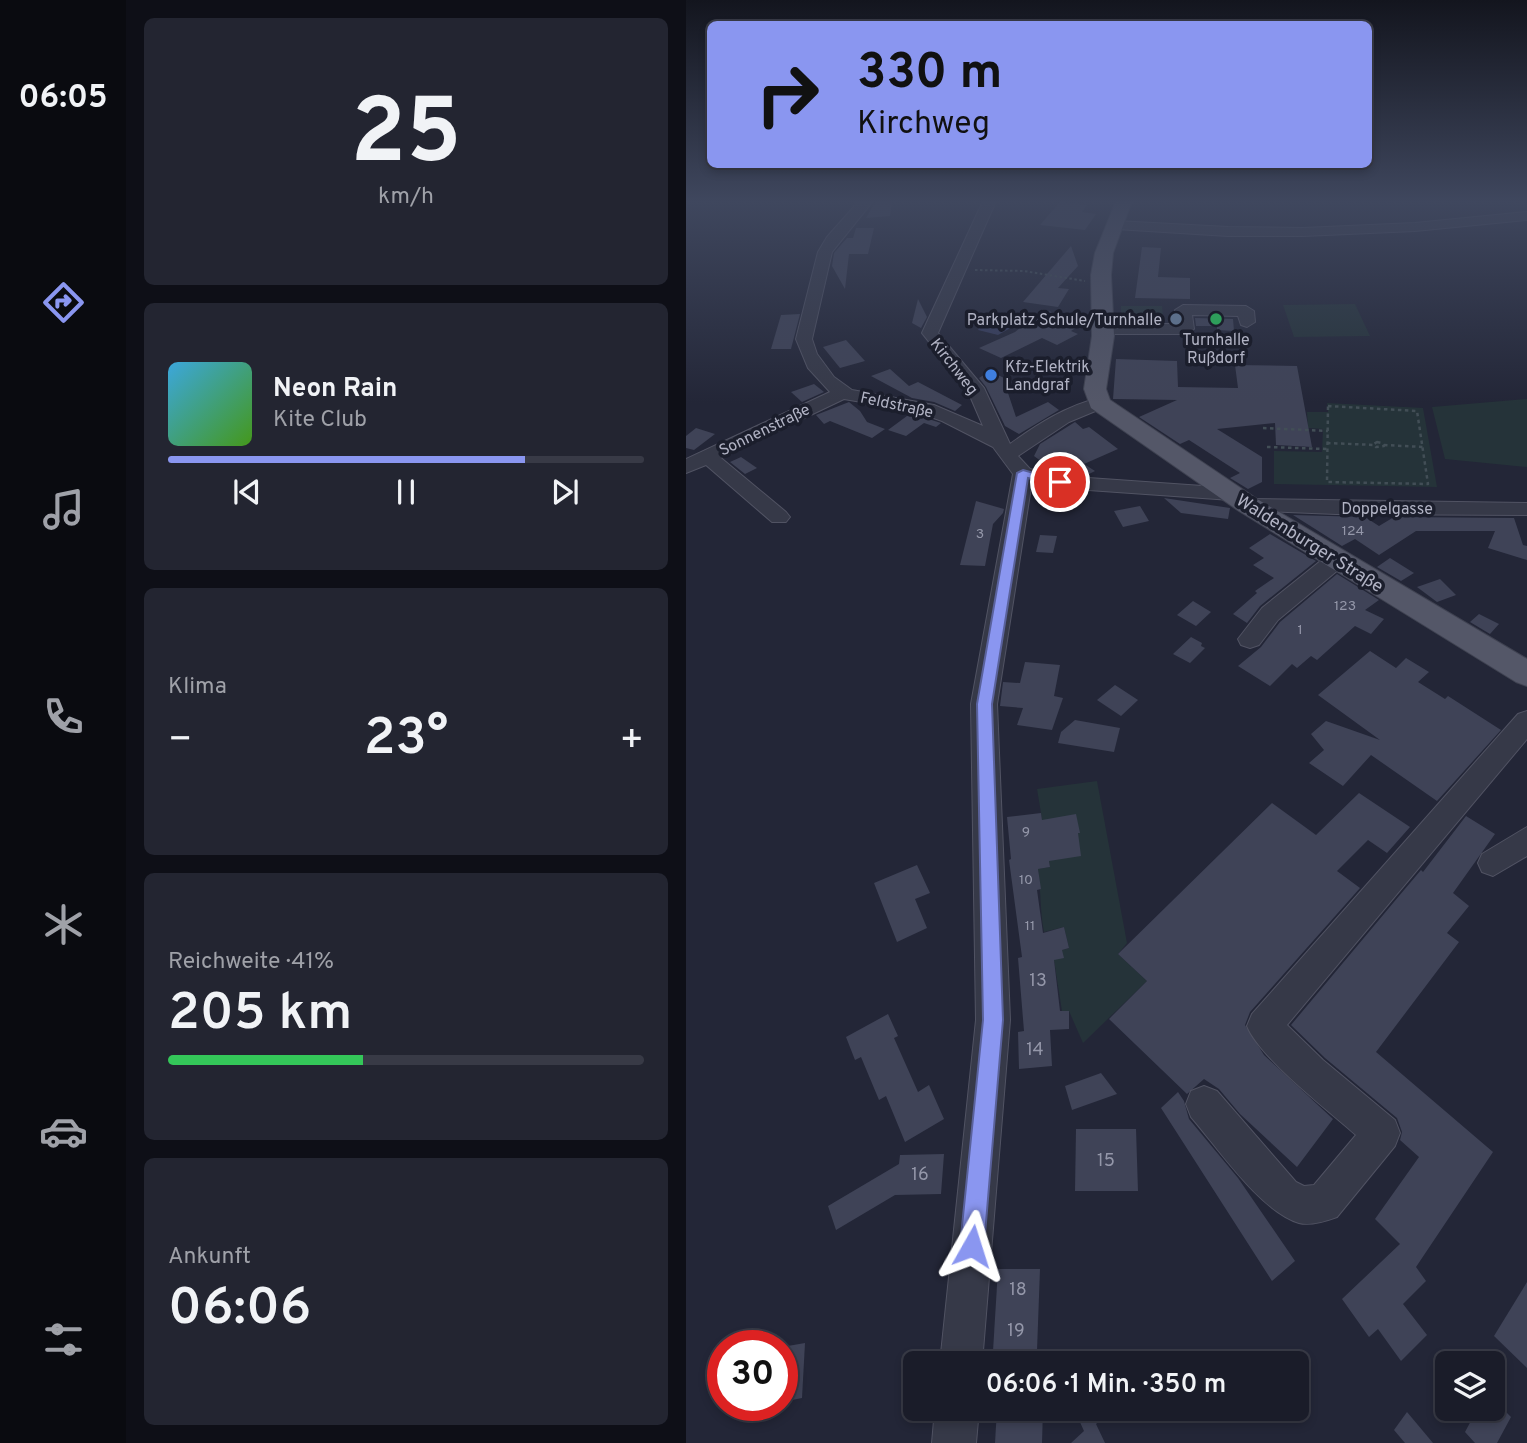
<!DOCTYPE html>
<html lang="de">
<head>
<meta charset="utf-8">
<style>
	:root { --surface:#1a1c29; --page:#232531; --text:#f1f3f6; --muted:#9fa1a8; --line:#383a46; --accent:#8a96f0 }
	body { margin:0; font-family:Overpass,sans-serif; background:var(--page); color:var(--text); height:100vh; display:flex; flex-direction:column; font-size:26px; white-space:nowrap }
	* { box-sizing:border-box; margin:0 }
	p { font-size:23px; color:var(--muted) }
	.icon { flex:none; width:38px; height:38px; fill:none; stroke:currentColor; stroke-width:2; stroke-linecap:round; stroke-linejoin:round }
	.map { position:relative; flex:1; overflow:hidden }
	.side { display:flex; flex-direction:column; gap:18px; padding:18px; background:#0e0f17; width:560px }
	.side>* { flex:none }
	.top-card { position:absolute; left:21px; top:21px; width:665px; height:147px; border-radius:10px; box-shadow:0 4px 10px #0003,0 0 0 2px var(--line); background:#8a96f0; color:#111; overflow:hidden }
	.buttons { position:absolute; left:749px; top:1351px; display:grid; gap:14px }
	.buttons a { display:grid; place-items:center; width:70px; height:70px; border-radius:10px; background:var(--surface); box-shadow:0 4px 10px #0003,0 0 0 2px var(--line); font-size:35px }
	.speed { position:absolute; left:21px; top:1330px; display:flex; gap:14px; font-size:35px; font-weight:700; text-align:center }
	.speed>* { display:grid; place-content:center; width:91px; height:91px; border-radius:50%; background:var(--surface); box-shadow:0 4px 10px #0003,0 0 0 2px var(--line); line-height:1 }
	.speed .limit { border:10px solid #d22; background:#fff; color:#111 }
	.pin { position:absolute; display:grid; place-items:center; width:60px; height:60px; color:#fff; margin:-30px; border:4px solid #fff; border-radius:50%; box-shadow:0 2px 7px #0007 }
	.me { position:absolute; width:77px; margin:-38px; rotate:6deg; stroke-linejoin:round; filter:drop-shadow(0 0 5px #0008) }
	.turn { display:flex; align-items:center; gap:24px; height:147px; padding:0 35px; font-size:32px }
	.turn .icon { width:91px; height:91px; stroke-width:2.5 }
	.turn b { display:block; font-size:49px; line-height:60px }
	.big { font-size:52px; font-weight:600; line-height:1.1 }
	.side .widget { flex:1; display:flex; flex-direction:column; justify-content:center; gap:10px; min-width:0; padding:0 24px; border-radius:10px; background:var(--page) }
	.side .dial { align-items:center; gap:0 }
	.dial b { font-size:91px; line-height:1 }
	.song { display:flex; align-items:center; gap:21px }
	.cover { width:84px; height:84px; border-radius:10px; background:linear-gradient(135deg,hsl(200 70% 55%),hsl(100 70% 35%)) }
	.played { height:7px; border-radius:4px; background:linear-gradient(90deg,var(--accent) 75%,var(--line) 75%) }
	.keys { display:flex; justify-content:space-around; direction:ltr }
	.heat { display:flex; justify-content:space-between; align-items:center; font-size:38px; direction:ltr }
	.charge { height:10px; border-radius:5px; background:linear-gradient(90deg,#34c759 41%,var(--line) 0) }
	.trip { position:absolute; left:217px; top:1351px; width:406px; height:70px; border-radius:10px; background:var(--surface); box-shadow:0 4px 10px #0003,0 0 0 2px var(--line); font-weight:600; line-height:70px; text-align:center }
	main { display:flex; flex:1; min-height:0 }
	.dock { display:flex; flex-direction:column; width:126px; justify-content:space-around; align-items:center; background:#0a0b10; color:var(--muted) }
	.dock .icon { width:49px; height:49px }
	.dock .on { color:var(--accent) }
	.dock b { font-size:32px; color:var(--text) }
	.map>svg:first-child { display:block }
	.green { fill:#253339 }
	.water { fill:#373d5d }
	.building { fill:#3f4357 }
	.lines { fill:none; stroke-linecap:round; stroke-linejoin:round }
	.minor-casing { stroke:#515363; stroke-width:2 }
	.major-casing { stroke:#3f4251; stroke-width:2 }
	.path-far1 { stroke:#424e56; stroke-width:2; stroke-dasharray:2.5 2.5; stroke-linecap:butt }
	.path { stroke:#424e56; stroke-width:2.5; stroke-dasharray:3.5 3.5; stroke-linecap:butt }
	.minor { fill:#363948; fill-rule:evenodd }
	.major { fill:#545768; fill-rule:evenodd }
	.route { fill:#8a96f0; stroke:#5a629c; stroke-width:2 }
	.service-dot { fill:#5c6f8a; stroke:#1b1e2c; stroke-width:2.5 }
	.leisure-dot { fill:#2e9e5b; stroke:#1b1e2c; stroke-width:2.5 }
	.shop-dot { fill:#3f7fe0; stroke:#1b1e2c; stroke-width:2.5 }
	.labels { text-anchor:middle; stroke-width:7; stroke-linejoin:round; paint-order:stroke }
	.number-label { font-size:14px; fill:#9497a9 }
	.far-poi-label { font-size:16px; fill:#b1b3c4; stroke:#1b1e2c; text-anchor:end }
	.far-street-label { font-size:16px; fill:#b1b3c4; stroke:#1b1e2c }
	.street-label { font-size:18px; fill:#b1b3c4; stroke:#1b1e2c }
	.near-number-label { font-size:18px; fill:#9497a9 }
</style>
</head>
<body>
<main>
<nav class="dock">
<b>06:05</b>
<svg class="icon on" aria-label="directions" viewBox="0 0 24 24"><path d="M12 3l9 9-9 9-9-9zM9 14v-3h6M13 9l2 2-2 2"/></svg>
<svg class="icon" aria-label="music" viewBox="0 0 24 24"><path d="M9 18V5l10-2v13"/><circle cx="6" cy="18" r="3"/><circle cx="16" cy="16" r="3"/></svg>
<svg class="icon" aria-label="phone" viewBox="0 0 24 24"><path d="M5 4h4l2 5-3 2q2 4 5 5l2-3 5 2v4C11 20 4 13 5 4z"/></svg>
<svg class="icon" aria-label="climate" viewBox="0 0 24 24"><path d="M12 3v18M4 7l16 10M4 17L20 7"/></svg>
<svg class="icon" aria-label="car" viewBox="0 0 24 24"><path d="M5 17H2v-5l4-1 3-4h7l3 4 3 1v5h-3M9 17h6M6 11h13"/><circle cx="7" cy="17" r="2"/><circle cx="17" cy="17" r="2"/></svg>
<svg class="icon" aria-label="filters" viewBox="0 0 24 24"><path d="M4 7h16M4 17h16"/><circle cx="9" cy="7" r="2"/><circle cx="15" cy="17" r="2"/></svg>
</nav>
<section class="side">
<div class="widget dial"><b>25</b><p>km/h</p></div>
<div class="widget">
<div class="song"><i class="cover"></i><div><b>Neon Rain</b><p>Kite Club</p></div></div>
<div class="played"></div>
<div class="keys"><svg class="icon" aria-label="previous" viewBox="0 0 24 24"><path d="M18 5L8 12l10 7zM5 5v14"/></svg><svg class="icon" aria-label="pause" viewBox="0 0 24 24"><path d="M8 5v14M16 5v14"/></svg><svg class="icon" aria-label="next" viewBox="0 0 24 24"><path d="M6 5l10 7-10 7zM19 5v14"/></svg></div>
</div>
<div class="widget"><p>Klima</p>
<div class="heat"><a>−</a><b class="big">23°</b><a>+</a></div>
</div>
<div class="widget"><p>Reichweite · 41%</p><b class="big">205 km</b><div class="charge"></div></div>
<div class="widget"><p>Ankunft</p><b class="big">06:06</b></div>
</section>
<div class="map">
<svg width="841" height="1443" viewBox="0 0 841 1443">
	<rect width="100%" height="100%" fill="#232637"/>
	<g class="green">
		<polygon points="669,304 684,336 608,337 597,305"/>
		<polygon points="435,306 476,306 478,325 435,324"/>
		<polygon points="841,399 841,467 759,459 746,407"/>
		<polygon points="641,403 737,408 751,487 588,484 588,451 636,452 637,429 622,428 621,412 642,412"/>
		<path d="M411 781 441 943 432 954 461 981 397 1043 383 1011H376L368 960 376 950 383 948 378 927 358 932C354 911 355 891 352 869L364 867 351 789Z"/>
	</g>
	<polygon class="water" points="311,313 322,314 337,321 312,335 292,330 296,322"/>
	<g class="building">
		<polygon points="190,201 206,203 204,216 180,218"/>
		<polygon points="374,202 401,205 396,212 410,214 399,230 354,225"/>
		<polygon points="170,228 188,228 182,254 163,254 159,289 146,266 148,253 161,238 167,238"/>
		<polygon points="385,246 392,266 372,288 383,289 372,307 337,302"/>
		<polygon points="456,247 475,248 472,277 504,278 504,299 449,298"/>
		<polygon points="232,299 241,317 235,328 226,323"/>
		<polygon points="357,309 397,323 385,331 392,334 371,345 356,338 315,358 293,348 329,332"/>
		<polygon points="114,314 105,349 85,349 95,315"/>
		<polygon points="509,318 547,319 548,331 531,330 531,326 510,326"/>
		<polygon points="160,340 179,361 154,368 137,347"/>
		<polygon points="430,359 491,361 492,387 552,388 549,365 611,366 626,447 590,445 589,423 531,429 576,457 576,482 562,489 544,478 554,473 503,440 494,444 453,417 491,400 427,399"/>
		<polygon points="204,369 223,386 232,382 276,405 269,411 248,402 226,398 185,376"/>
		<polygon points="304,371 326,382 320,387 330,417 362,402 373,410 333,434 319,426 300,387 293,378"/>
		<polygon points="128,384 138,392 116,402 105,392"/>
		<polygon points="163,402 174,411 181,422 199,429 186,438 144,421 138,424 130,415"/>
		<polygon points="225,413 227,414 255,423 250,427 238,423 220,436 202,430"/>
		<polygon points="389,422 397,429 403,427 432,449 398,464 409,471 401,475 371,473 348,456 354,444"/>
		<polygon points="10,428 29,434 8,450 0,448 0,436"/>
		<polygon points="55,457 71,468 59,474 44,462"/>
		<polygon points="478,498 544,508 542,519 495,513"/>
		<polygon points="290,501 318,509 317,513 307,524 299,566 274,565"/>
		<polygon points="454,506 463,521 437,527 428,511"/>
		<polygon points="607,515 679,517 693,526 708,517 828,518 837,545 841,546 841,560 802,548 809,531 730,531 693,555 669,539 656,546"/>
		<polygon points="584,534 630,561 574,606 561,623 547,614 571,593 569,591 588,578 567,565 578,558 563,548"/>
		<polygon points="354,535 371,536 367,553 350,552"/>
		<polygon points="704,558 728,573 715,581 691,567"/>
		<polygon points="651,574 693,600 679,610 698,619 685,634 669,626 631,660 625,656 611,668 606,664 584,686 552,666 575,647 594,622"/>
		<polygon points="754,579 770,595 751,602 731,587"/>
		<polygon points="507,601 525,612 510,626 491,615"/>
		<polygon points="793,614 813,624 804,634 784,622"/>
		<polygon points="505,637 516,643 515,646 519,648 504,663 487,654"/>
		<polygon points="684,651 710,668 720,658 743,672 732,682 759,699 762,696 815,730 751,801 685,755 657,786 623,763 638,750 625,734 640,721 694,740 632,695"/>
		<polygon points="339,662 374,665 368,696 377,698 366,730 331,725 337,708 314,706 317,682 334,683"/>
		<polygon points="429,685 452,700 435,716 411,700"/>
		<polygon points="389,720 434,728 428,752 372,743 375,732"/>
		<polygon points="673,793 724,827 701,853 682,840 651,871 674,888 564,1012 559,1025 578,1055 647,1119 611,1167 554,1114 533,1089 518,1079 501,1094 423,1019 461,981 432,954 586,803 630,835"/>
		<polygon points="355,813 356,820 390,814 394,833 392,833 395,856 363,861 364,867 352,869 355,889 351,890 357,933 378,927 383,948 376,950 378,958 368,960 374,1011 383,1011 383,1029 364,1030 366,1066 333,1069 332,1032 338,1031 332,958 336,957 323,860 325,859 321,817"/>
		<polygon points="780,816 809,834 767,893 783,906 761,933 773,942 690,1052 807,1152 730,1267 740,1281 717,1304 741,1335 715,1361 692,1329 683,1337 656,1299 714,1244 689,1219 733,1157 714,1140 716,1132 711,1118 639,1058 605,1025 713,896 735,870 737,872"/>
		<polygon points="231,865 244,893 229,899 241,928 211,942 188,883"/>
		<polygon points="202,1014 212,1036 208,1038 232,1092 243,1085 258,1119 219,1142 200,1096 193,1100 175,1057 169,1060 160,1037"/>
		<polygon points="415,1073 431,1094 386,1110 379,1086"/>
		<polygon points="492,1092 498,1101 503,1119 552,1178 609,1261 586,1281 475,1108"/>
		<polygon points="390,1129 450,1129 452,1191 389,1191"/>
		<polygon points="258,1154 255,1194 209,1195 150,1230 142,1206 213,1164 214,1155"/>
		<polygon points="312,1269 354,1269 351,1351 307,1351"/>
		<polygon points="841,1282 841,1368 808,1336"/>
		<polygon points="119,1343 116,1398 96,1402 96,1347"/>
		<polygon points="807,1399 825,1417 811,1443 789,1443 779,1432 787,1417 779,1409 807,1409"/>
		<polygon points="311,1409 357,1409 356,1443 309,1443"/>
		<polygon points="388,1409 426,1409 410,1424 419,1443 385,1443 398,1431"/>
		<polygon points="721,1412 747,1443 719,1443 708,1430"/>
	</g>
	<g class="lines">
		<g class="minor-casing">
			<g id="minor">
				<path d="M173 201H187L146 252 126 339 131 354 148 377 166 390 248 405 297 426 281 389 236 333 297 201H310L252 333 298 388 324 444C352 424 380 406 413 398L422 403 419 407 383 422 332 456 344 469 374 476 545 488 552 490 555 494 552 498 545 500 374 488 346 481 311 704 324 1020 296 1363H254L290 1020 285 704 327 474 307 447 256 421 228 411 158 399 35 458 100 512 104 517 100 522H86L20 465 0 473V459L144 392 122 368 110 339 132 252 141 237Z"/>
				<polygon points="841,212 841,220 729,231 617,236 542,236 430,229 423,225 430,221 542,227 617,228 729,223"/>
				<polygon points="497,305 560,306 568,311 569,322 561,327 555,325 552,316 506,315 508,329 500,334 417,334 409,329 417,324 491,324 489,310"/>
				<polygon points="562,499 841,503 841,515 650,514 555,510 552,505 555,500"/>
				<polygon points="650,553 658,555 661,560 658,565 592,620 573,645 564,648 555,645 552,639 576,608 642,555"/>
				<path d="M841 711V739L601 1025 637 1060 709 1120 714 1133 709 1146 651 1217C640 1221 625 1226 613 1223 575 1212 532 1148 505 1117L500 1104 505 1091 518 1086 531 1091 610 1182 618 1186 628 1185 670 1135C642 1110 574 1058 561 1026L566 1014 832 714Z"/>
				<polygon points="841,827 841,856 807,876 796,872 792,863 796,854"/>
				<polygon points="249,1409 293,1409 290,1443 246,1443"/>
			</g>
		</g>
		<g class="major-casing">
			<polygon id="major" points="430,201 446,201 427,253 425,275 428,336 420,389 424,400 571,499 841,659 841,686 830,682 553,511 405,408 398,389 406,336 405,275 409,253"/>
		</g>
		<polyline class="path-far1" points="289,270 338,271 399,281"/>
		<g class="path">
			<polygon points="642,406 731,411 742,484 641,482"/>
			<polyline points="577,428 642,431"/>
			<polygon points="691,442 696,443 698,446 690,447 688,444"/>
			<polyline points="641,443 689,445"/>
			<polyline points="698,445 737,447"/>
			<polyline points="581,447 641,449"/>
		</g>
		<use href="#minor" class="minor"/>
		<use href="#major" class="major"/>
	</g>
	<linearGradient id="sky" x2="0" y2="1"><stop stop-color="#13151e"/><stop offset="0.5" stop-color="#3f475e"/><stop offset="1" stop-color="#3f475e" stop-opacity="0"/></linearGradient>
	<rect width="841" height="403" fill="url(#sky)"/>
	<polygon class="route" points="337,470 380,482 374,486 342,478 306,704 317,1020 298,1246 295,1254 286,1258 278,1254 274,1246 297,1020 291,704 331,473"/>
	<circle class="service-dot" cx="490" cy="319" r="7"/>
	<circle class="leisure-dot" cx="530" cy="319" r="7"/>
	<circle class="shop-dot" cx="305" cy="375" r="7"/>
	<g class="labels">
		<g class="number-label">
			<text x="667" y="535">124</text>
			<text x="294" y="538">3</text>
			<text x="659" y="610">123</text>
			<text x="614" y="634">1</text>
			<text x="340" y="836">9</text>
			<text x="340" y="884">10</text>
			<text x="344" y="930">11</text>
		</g>
		<g class="far-poi-label">
			<text x="476" y="325">Parkplatz Schule/Turnhalle</text>
			<text x="530" y="345" text-anchor="middle">Turnhalle<tspan x="530" dy="18">Rußdorf</tspan></text>
			<text x="319" y="372" text-anchor="start">Kfz-Elektrik<tspan x="319" dy="18">Landgraf</tspan></text>
		</g>
		<g class="far-street-label">
			<text transform="translate(269 366) rotate(52)" y="6">Kirchweg</text>
			<text transform="translate(211 404) rotate(12)" y="6">Feldstraße</text>
			<text transform="translate(78 429) rotate(-26)" y="6">Sonnenstraße</text>
			<text x="701" y="514">Doppelgasse</text>
		</g>
		<g class="street-label">
			<text transform="translate(624 543) rotate(32)" y="6">Waldenburger Straße</text>
		</g>
		<g class="near-number-label">
			<text x="352" y="986">13</text>
			<text x="349" y="1055">14</text>
			<text x="420" y="1166">15</text>
			<text x="234" y="1180">16</text>
			<text x="332" y="1295">18</text>
			<text x="330" y="1336">19</text>
		</g>
	</g>
</svg>
<div class="buttons">
<a><svg class="icon" aria-label="layers" viewBox="0 0 24 24"><path d="M12 4l9 5-9 5-9-5zM3 14l9 5 9-5"/></svg></a>
</div>
<div class="speed"><div class="limit">30</div></div>
<div class="pin" style="left:374px;top:482px;background:#d93025"><svg class="icon" aria-label="arrive" viewBox="0 0 24 24"><path d="M6 21V4h12l-3 4 3 4H6"/></svg></div>
<svg class="me" style="left:286px;top:1246px" viewBox="-20 -20 40 40"><path d="M0-17L14 15 0 8-14 15z" fill="#8a96f0" stroke="#fff" stroke-width="4"/></svg>
<div class="trip">06:06 · 1 Min. · 350 m</div>
<div class="top-card">
<div class="turn"><svg class="icon" aria-label="right" viewBox="0 0 24 24"><path d="M7 20v-9h11M14 6l5 5-5 5"/></svg><div><b>330 m</b>Kirchweg</div></div>
</div>
</div>
</main>
</body>
</html>
